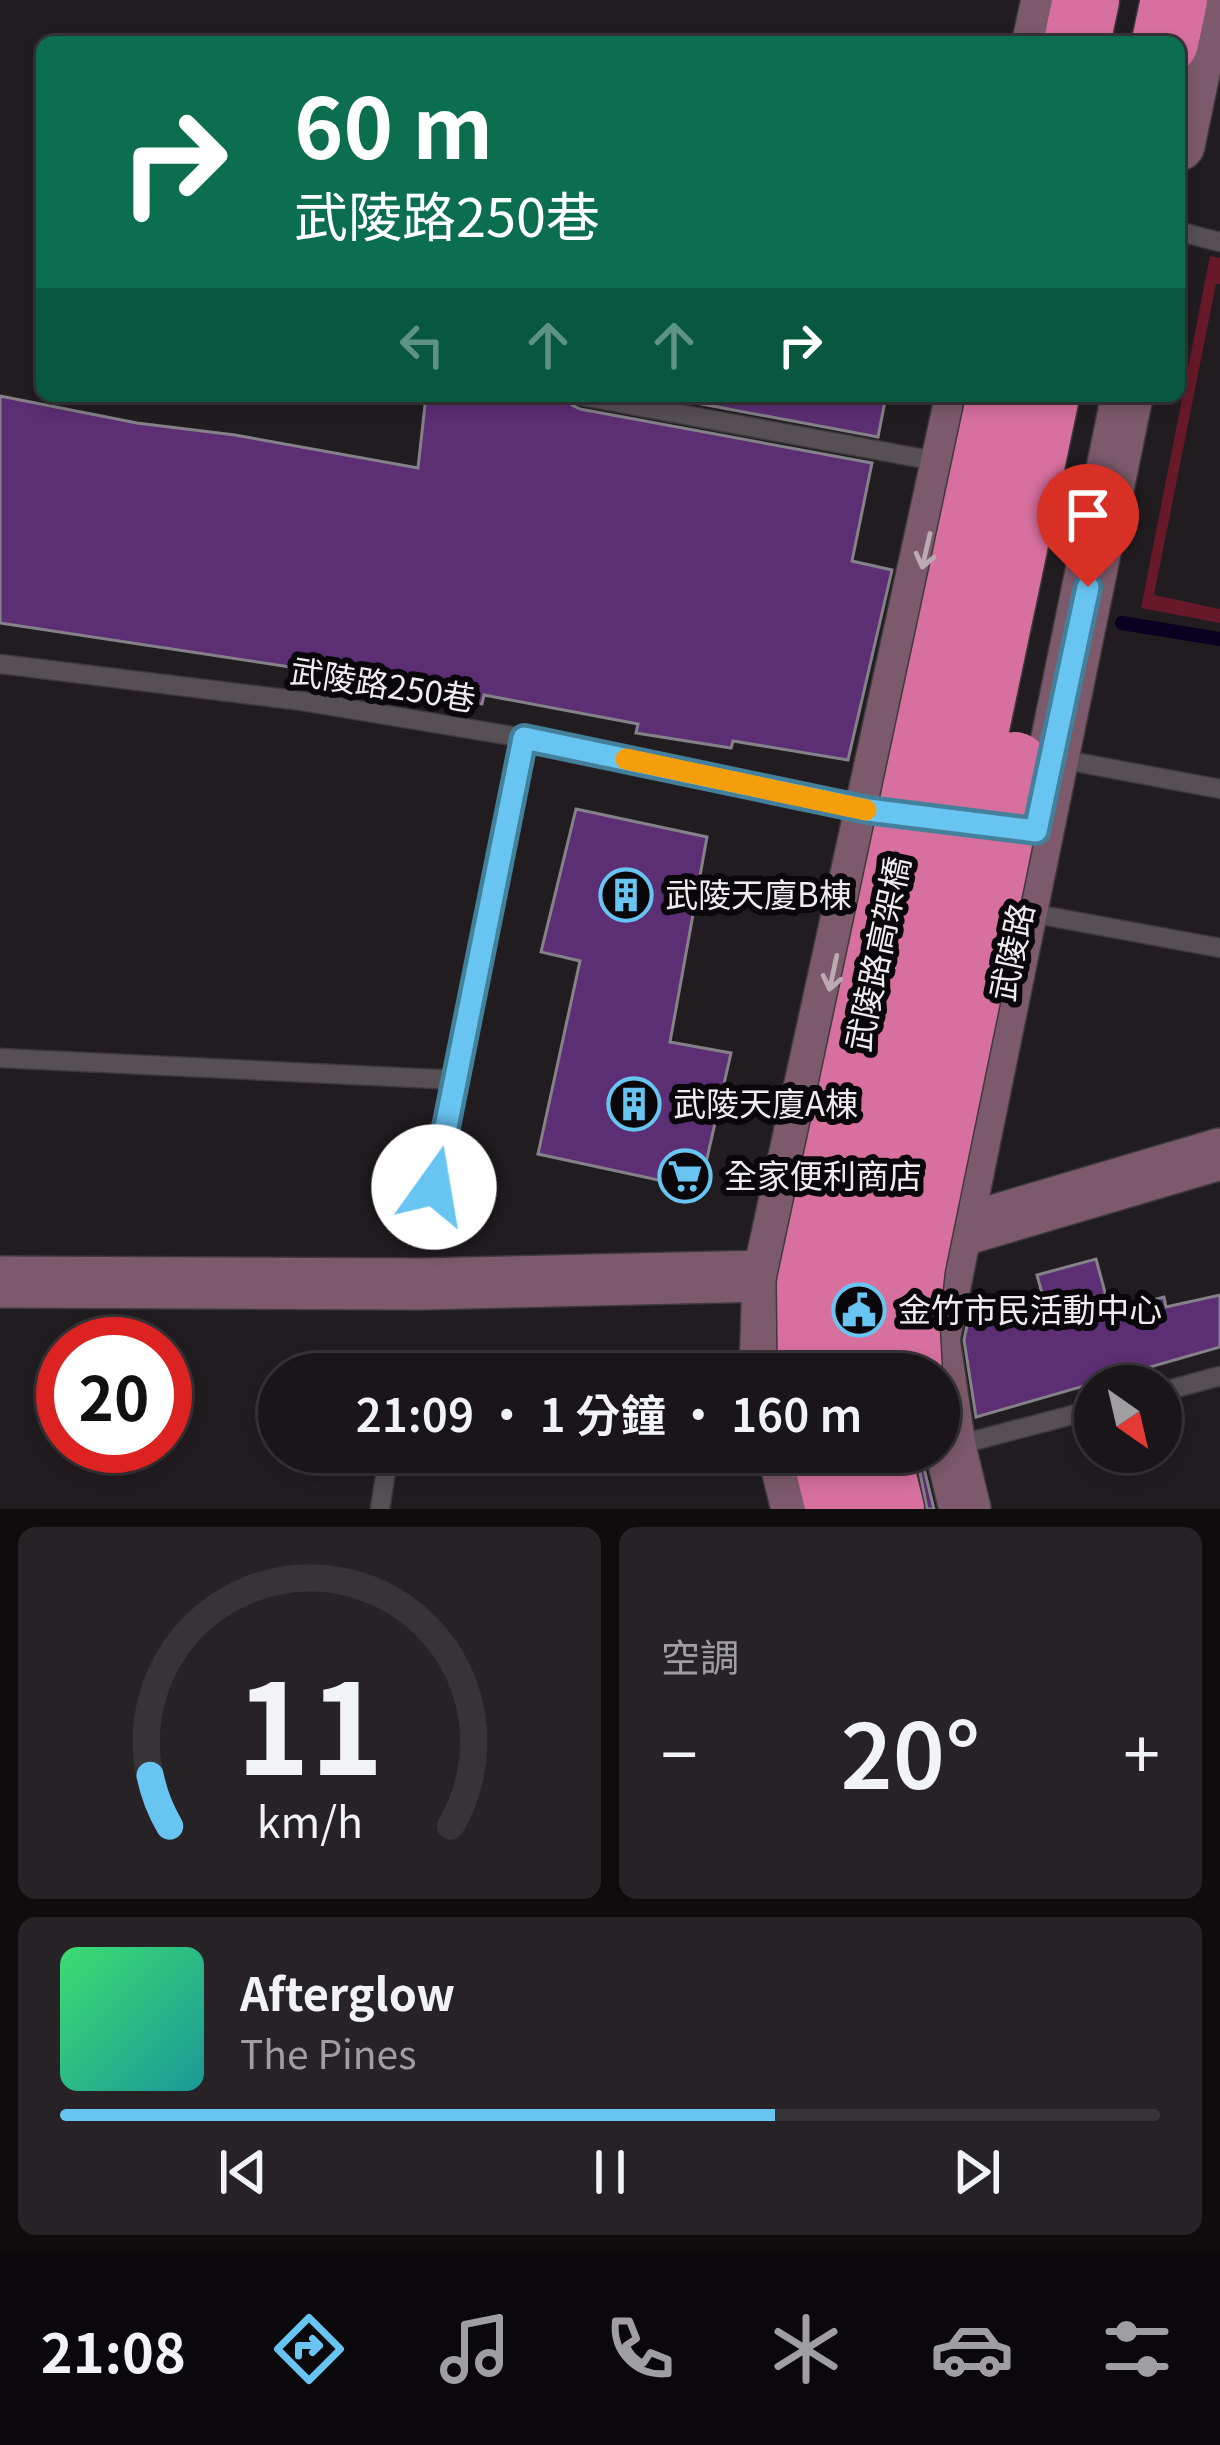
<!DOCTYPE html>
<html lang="zh-TW">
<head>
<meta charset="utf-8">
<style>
	:root { --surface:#191518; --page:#262225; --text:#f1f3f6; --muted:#9f9fa2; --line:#373437; --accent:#68c4f0 }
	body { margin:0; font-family:Georgia,"Noto Sans TC",serif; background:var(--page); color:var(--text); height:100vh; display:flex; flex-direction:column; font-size:45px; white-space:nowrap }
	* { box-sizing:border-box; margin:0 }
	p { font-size:39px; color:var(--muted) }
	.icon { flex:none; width:66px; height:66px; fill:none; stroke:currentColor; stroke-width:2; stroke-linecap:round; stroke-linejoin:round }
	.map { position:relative; height:1509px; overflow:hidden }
	.side { display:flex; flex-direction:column; gap:18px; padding:18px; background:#0e0c0d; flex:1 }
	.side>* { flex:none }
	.hud { position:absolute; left:36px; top:36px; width:1149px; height:366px; border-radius:18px; box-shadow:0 6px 18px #0003,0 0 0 3px var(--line); background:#0b6e4f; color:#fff; overflow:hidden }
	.needle { width:78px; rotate:146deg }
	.controls { position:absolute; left:1074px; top:1365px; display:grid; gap:24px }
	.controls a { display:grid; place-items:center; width:108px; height:108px; border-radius:50%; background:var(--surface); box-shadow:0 6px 18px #0003,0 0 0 3px var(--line); font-size:60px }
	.speed { position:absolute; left:36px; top:1317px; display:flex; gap:24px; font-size:60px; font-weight:700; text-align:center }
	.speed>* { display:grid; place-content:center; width:156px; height:156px; border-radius:50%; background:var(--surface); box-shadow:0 6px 18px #0003,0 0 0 3px var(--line); line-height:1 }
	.speed .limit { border:18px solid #d22; background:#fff; color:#111 }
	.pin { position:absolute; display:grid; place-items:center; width:102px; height:102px; color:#fff; margin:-123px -51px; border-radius:50% 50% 50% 0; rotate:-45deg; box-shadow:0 0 12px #0007 }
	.pin .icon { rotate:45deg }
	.me { position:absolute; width:132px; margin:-66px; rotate:13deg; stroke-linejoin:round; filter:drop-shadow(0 0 9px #0008) }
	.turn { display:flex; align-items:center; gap:42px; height:252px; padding:0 60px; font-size:54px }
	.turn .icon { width:156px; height:156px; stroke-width:2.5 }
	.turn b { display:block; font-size:84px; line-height:102px }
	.lanes { display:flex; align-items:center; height:114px; padding:0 60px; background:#0003; justify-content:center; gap:60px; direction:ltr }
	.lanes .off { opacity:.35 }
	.big { font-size:90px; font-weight:600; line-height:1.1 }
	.side .tile { flex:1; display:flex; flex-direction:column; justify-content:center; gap:18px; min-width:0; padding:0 42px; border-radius:18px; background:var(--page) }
	.side .dial { align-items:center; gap:0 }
	.dial svg { height:312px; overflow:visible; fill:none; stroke:var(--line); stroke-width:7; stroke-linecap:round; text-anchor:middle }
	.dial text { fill:var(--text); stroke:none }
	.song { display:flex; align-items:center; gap:36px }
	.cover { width:144px; height:144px; border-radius:18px; background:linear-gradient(135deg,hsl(140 70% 55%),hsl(180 70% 35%)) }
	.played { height:12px; border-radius:6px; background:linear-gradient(90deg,var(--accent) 65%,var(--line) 65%) }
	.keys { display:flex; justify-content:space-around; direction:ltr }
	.heat { display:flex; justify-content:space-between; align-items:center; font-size:66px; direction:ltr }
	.side .tiles { flex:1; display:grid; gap:18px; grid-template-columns:1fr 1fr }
	.tile:last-child { grid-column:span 2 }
	.trip { position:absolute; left:258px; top:1353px; width:702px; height:120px; border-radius:60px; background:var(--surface); box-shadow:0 6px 18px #0003,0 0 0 3px var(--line); font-weight:600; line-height:120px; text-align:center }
	.tab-bar { display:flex; height:192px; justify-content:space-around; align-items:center; background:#0a080a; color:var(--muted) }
	.tab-bar .icon { width:84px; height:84px }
	.tab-bar .selected { color:var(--accent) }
	.tab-bar b { font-size:54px; color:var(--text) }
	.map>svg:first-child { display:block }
	.grass { fill:#671929 }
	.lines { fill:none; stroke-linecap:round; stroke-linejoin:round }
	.stream { stroke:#08001e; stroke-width:14 }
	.building { fill:#5c2e74; stroke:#858188; stroke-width:3 }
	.lane-casing { stroke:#3d393c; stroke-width:21 }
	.secondary-casing { stroke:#3d393c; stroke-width:54 }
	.highway-casing { stroke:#3d393c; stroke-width:69 }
	.lane { stroke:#565055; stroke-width:18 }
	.secondary { stroke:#7d5a6b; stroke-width:51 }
	.highway { stroke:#d8709f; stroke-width:66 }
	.highway-bridge-casing { stroke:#3d393c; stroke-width:69; stroke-linecap:butt }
	.highway-bridge { stroke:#d8709f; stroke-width:66 }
	.oneway { stroke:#bcaab3 }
	.route-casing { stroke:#447f9c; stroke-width:30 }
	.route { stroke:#68c4f0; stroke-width:21 }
	.slow { stroke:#f59e0b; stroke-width:21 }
	.labels { text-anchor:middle; stroke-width:12; stroke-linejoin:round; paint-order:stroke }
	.street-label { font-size:33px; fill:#efebee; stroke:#090709 }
	.poi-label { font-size:33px; fill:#efebee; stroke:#090709; text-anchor:start }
</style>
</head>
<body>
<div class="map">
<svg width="1220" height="1509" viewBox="0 0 1220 1509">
	<rect width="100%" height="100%" fill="#211c20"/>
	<polygon class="grass" points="1210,256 1220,258 1220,284 1216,284 1154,595 1220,609 1220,623 1141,608"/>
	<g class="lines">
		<polyline class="stream" points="1122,623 1220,639"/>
	</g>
	<g class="building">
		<polygon points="0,396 137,423 235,435 418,468 426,396 569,396 572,405 580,409 872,463 852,561 892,570 848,760 733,741 731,748 636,733 638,724 484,695 482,704 376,680 0,623"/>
		<polygon points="659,396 886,396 878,437"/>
		<polygon points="576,809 707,837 670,1042 731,1053 700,1189 538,1154 580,961 541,952"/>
		<polygon points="1096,1259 1110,1311 1164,1297 1166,1307 1220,1295 1220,1347 976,1417 964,1340 970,1311 1043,1297 1037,1275"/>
		<polygon points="916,1452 920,1452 934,1509 927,1509"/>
	</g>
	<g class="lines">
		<g class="lane-casing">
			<g id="lane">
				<polyline points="1185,233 1220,242"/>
				<polyline points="582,396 941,462"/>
				<polyline points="0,664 302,701 524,738 864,809"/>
				<polyline points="1054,758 1220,789"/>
				<polyline points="1025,912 1220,948"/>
				<polyline points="0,1058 458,1080"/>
				<polyline points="426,1222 458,1080 524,738"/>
				<polyline points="1161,1392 1220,1376"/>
				<polyline points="954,1446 1095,1409"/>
				<polyline points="380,1509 389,1452"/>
			</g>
		</g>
		<g class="secondary-casing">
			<g id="secondary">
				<polyline points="1038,42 1047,0"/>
				<polyline points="1179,145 1209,0"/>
				<polyline points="0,1282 420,1284 768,1276 813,1271 915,1244 1220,1154"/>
				<polyline points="765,1374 768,1276 961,396"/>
				<polyline points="783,1452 797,1509"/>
				<polyline points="965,1509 950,1447 934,1339 1127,396"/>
			</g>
		</g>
		<g class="highway-casing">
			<g id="highway">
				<polyline points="1077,42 1086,0"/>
				<polyline points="1165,42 1174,0"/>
				<polyline points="825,1452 839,1509"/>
				<polyline points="877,1452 891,1509"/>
			</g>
		</g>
		<use href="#lane" class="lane"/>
		<use href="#secondary" class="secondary"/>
		<use href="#highway" class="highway"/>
		<g class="highway-bridge-casing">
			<g id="highway-bridge">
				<polyline points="811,1374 810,1284 1000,396"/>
				<polyline points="858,1374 866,1250 1046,396"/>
				<polyline points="909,1374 906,1319 912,1266 1015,765"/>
			</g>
		</g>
		<use href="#highway-bridge" class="highway-bridge"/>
	</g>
	<defs><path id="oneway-shaft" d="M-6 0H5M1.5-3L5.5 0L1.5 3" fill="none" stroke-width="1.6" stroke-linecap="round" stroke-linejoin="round" transform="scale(3)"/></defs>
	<g class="oneway">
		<use href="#oneway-shaft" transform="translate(926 551) rotate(103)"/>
		<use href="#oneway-shaft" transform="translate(833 973) rotate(102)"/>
	</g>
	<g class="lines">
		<g class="route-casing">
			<polyline id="route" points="434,1187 524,738 868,810 1036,831 1088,587"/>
		</g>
		<use href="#route" class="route"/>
		<polyline class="slow" points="626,759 866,810"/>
	</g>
	<defs>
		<g id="building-ring" transform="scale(2.7)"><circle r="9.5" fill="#090709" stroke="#68c4f0" stroke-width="1.5"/><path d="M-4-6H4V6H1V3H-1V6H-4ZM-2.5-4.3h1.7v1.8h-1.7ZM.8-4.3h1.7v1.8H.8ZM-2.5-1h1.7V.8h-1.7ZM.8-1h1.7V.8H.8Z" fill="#68c4f0"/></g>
		<g id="supermarket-ring" transform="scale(2.7)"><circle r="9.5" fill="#090709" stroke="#68c4f0" stroke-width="1.5"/><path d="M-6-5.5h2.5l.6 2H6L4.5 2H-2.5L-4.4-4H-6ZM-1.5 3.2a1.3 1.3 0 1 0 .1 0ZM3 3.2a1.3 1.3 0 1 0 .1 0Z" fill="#68c4f0"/></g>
		<g id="civic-ring" transform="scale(2.7)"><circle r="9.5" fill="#090709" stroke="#68c4f0" stroke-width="1.5"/><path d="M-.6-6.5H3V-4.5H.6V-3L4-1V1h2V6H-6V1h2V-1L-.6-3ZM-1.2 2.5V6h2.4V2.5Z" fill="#68c4f0"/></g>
	</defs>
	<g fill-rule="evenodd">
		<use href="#building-ring" x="626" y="895"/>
		<use href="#building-ring" x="634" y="1104"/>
		<use href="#supermarket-ring" x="685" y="1176"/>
		<use href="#civic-ring" x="859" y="1310"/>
	</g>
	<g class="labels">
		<g class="street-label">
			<text transform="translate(383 685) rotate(9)" y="12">武陵路250巷</text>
			<text transform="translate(1012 952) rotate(-78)" y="12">武陵路</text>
			<text transform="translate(878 954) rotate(-78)" y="12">武陵路高架橋</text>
		</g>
		<g class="poi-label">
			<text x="665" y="907">武陵天廈B棟</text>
			<text x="673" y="1116">武陵天廈A棟</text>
			<text x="724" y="1188">全家便利商店</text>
			<text x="898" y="1322">金竹市民活動中心</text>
		</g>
	</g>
</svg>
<div class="controls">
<a><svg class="needle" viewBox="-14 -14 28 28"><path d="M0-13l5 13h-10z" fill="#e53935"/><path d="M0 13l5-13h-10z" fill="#9f9fa2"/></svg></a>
</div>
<div class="speed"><div class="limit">20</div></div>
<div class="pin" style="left:1088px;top:587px;background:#d93025"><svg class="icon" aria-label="arrive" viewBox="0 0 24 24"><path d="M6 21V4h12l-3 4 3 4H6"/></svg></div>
<svg class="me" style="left:434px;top:1187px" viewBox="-20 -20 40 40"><circle r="19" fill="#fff"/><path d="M0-13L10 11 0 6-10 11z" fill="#68c4f0"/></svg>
<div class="trip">21:09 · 1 分鐘 · 160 m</div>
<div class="hud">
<div class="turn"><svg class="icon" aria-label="right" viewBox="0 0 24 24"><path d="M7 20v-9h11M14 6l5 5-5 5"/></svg><div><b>60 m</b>武陵路250巷</div></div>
<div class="lanes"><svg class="icon off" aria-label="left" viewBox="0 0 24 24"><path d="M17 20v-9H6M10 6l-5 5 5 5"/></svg><svg class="icon off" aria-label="ahead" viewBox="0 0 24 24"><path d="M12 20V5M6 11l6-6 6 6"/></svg><svg class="icon off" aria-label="ahead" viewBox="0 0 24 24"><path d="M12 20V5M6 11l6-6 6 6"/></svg><svg class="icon" aria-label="right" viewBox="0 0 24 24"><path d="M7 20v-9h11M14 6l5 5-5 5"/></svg></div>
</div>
</div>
<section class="side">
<div class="tiles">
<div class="tile dial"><svg viewBox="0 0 100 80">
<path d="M14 69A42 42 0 1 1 86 69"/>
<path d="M14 69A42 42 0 0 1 9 56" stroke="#68c4f0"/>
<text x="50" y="56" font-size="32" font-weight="700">11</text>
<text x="50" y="72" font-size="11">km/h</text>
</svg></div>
<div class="tile"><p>空調</p>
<div class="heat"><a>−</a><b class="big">20°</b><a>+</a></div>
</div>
<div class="tile">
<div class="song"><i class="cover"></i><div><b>Afterglow</b><p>The Pines</p></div></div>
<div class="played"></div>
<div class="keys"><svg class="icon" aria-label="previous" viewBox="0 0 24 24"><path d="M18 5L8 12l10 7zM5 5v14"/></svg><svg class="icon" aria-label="pause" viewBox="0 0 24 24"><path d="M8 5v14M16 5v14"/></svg><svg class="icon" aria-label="next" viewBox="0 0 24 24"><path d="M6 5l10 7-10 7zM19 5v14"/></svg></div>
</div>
</div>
</section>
<nav class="tab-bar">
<b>21:08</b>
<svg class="icon selected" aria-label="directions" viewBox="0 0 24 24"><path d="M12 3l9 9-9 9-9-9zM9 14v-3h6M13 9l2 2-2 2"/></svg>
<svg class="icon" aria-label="music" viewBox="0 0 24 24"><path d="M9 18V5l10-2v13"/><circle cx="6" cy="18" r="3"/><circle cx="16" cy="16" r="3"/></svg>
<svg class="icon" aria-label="phone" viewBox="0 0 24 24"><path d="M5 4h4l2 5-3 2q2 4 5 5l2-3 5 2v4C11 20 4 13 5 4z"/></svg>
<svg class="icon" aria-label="climate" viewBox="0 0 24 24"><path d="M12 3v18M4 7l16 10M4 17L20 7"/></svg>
<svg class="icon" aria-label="car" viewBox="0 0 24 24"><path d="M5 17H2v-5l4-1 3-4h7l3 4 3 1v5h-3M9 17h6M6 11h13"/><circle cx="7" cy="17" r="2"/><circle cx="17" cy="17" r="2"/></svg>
<svg class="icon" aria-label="filters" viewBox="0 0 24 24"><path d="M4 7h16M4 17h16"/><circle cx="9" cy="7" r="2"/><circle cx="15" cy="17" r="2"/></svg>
</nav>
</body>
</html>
